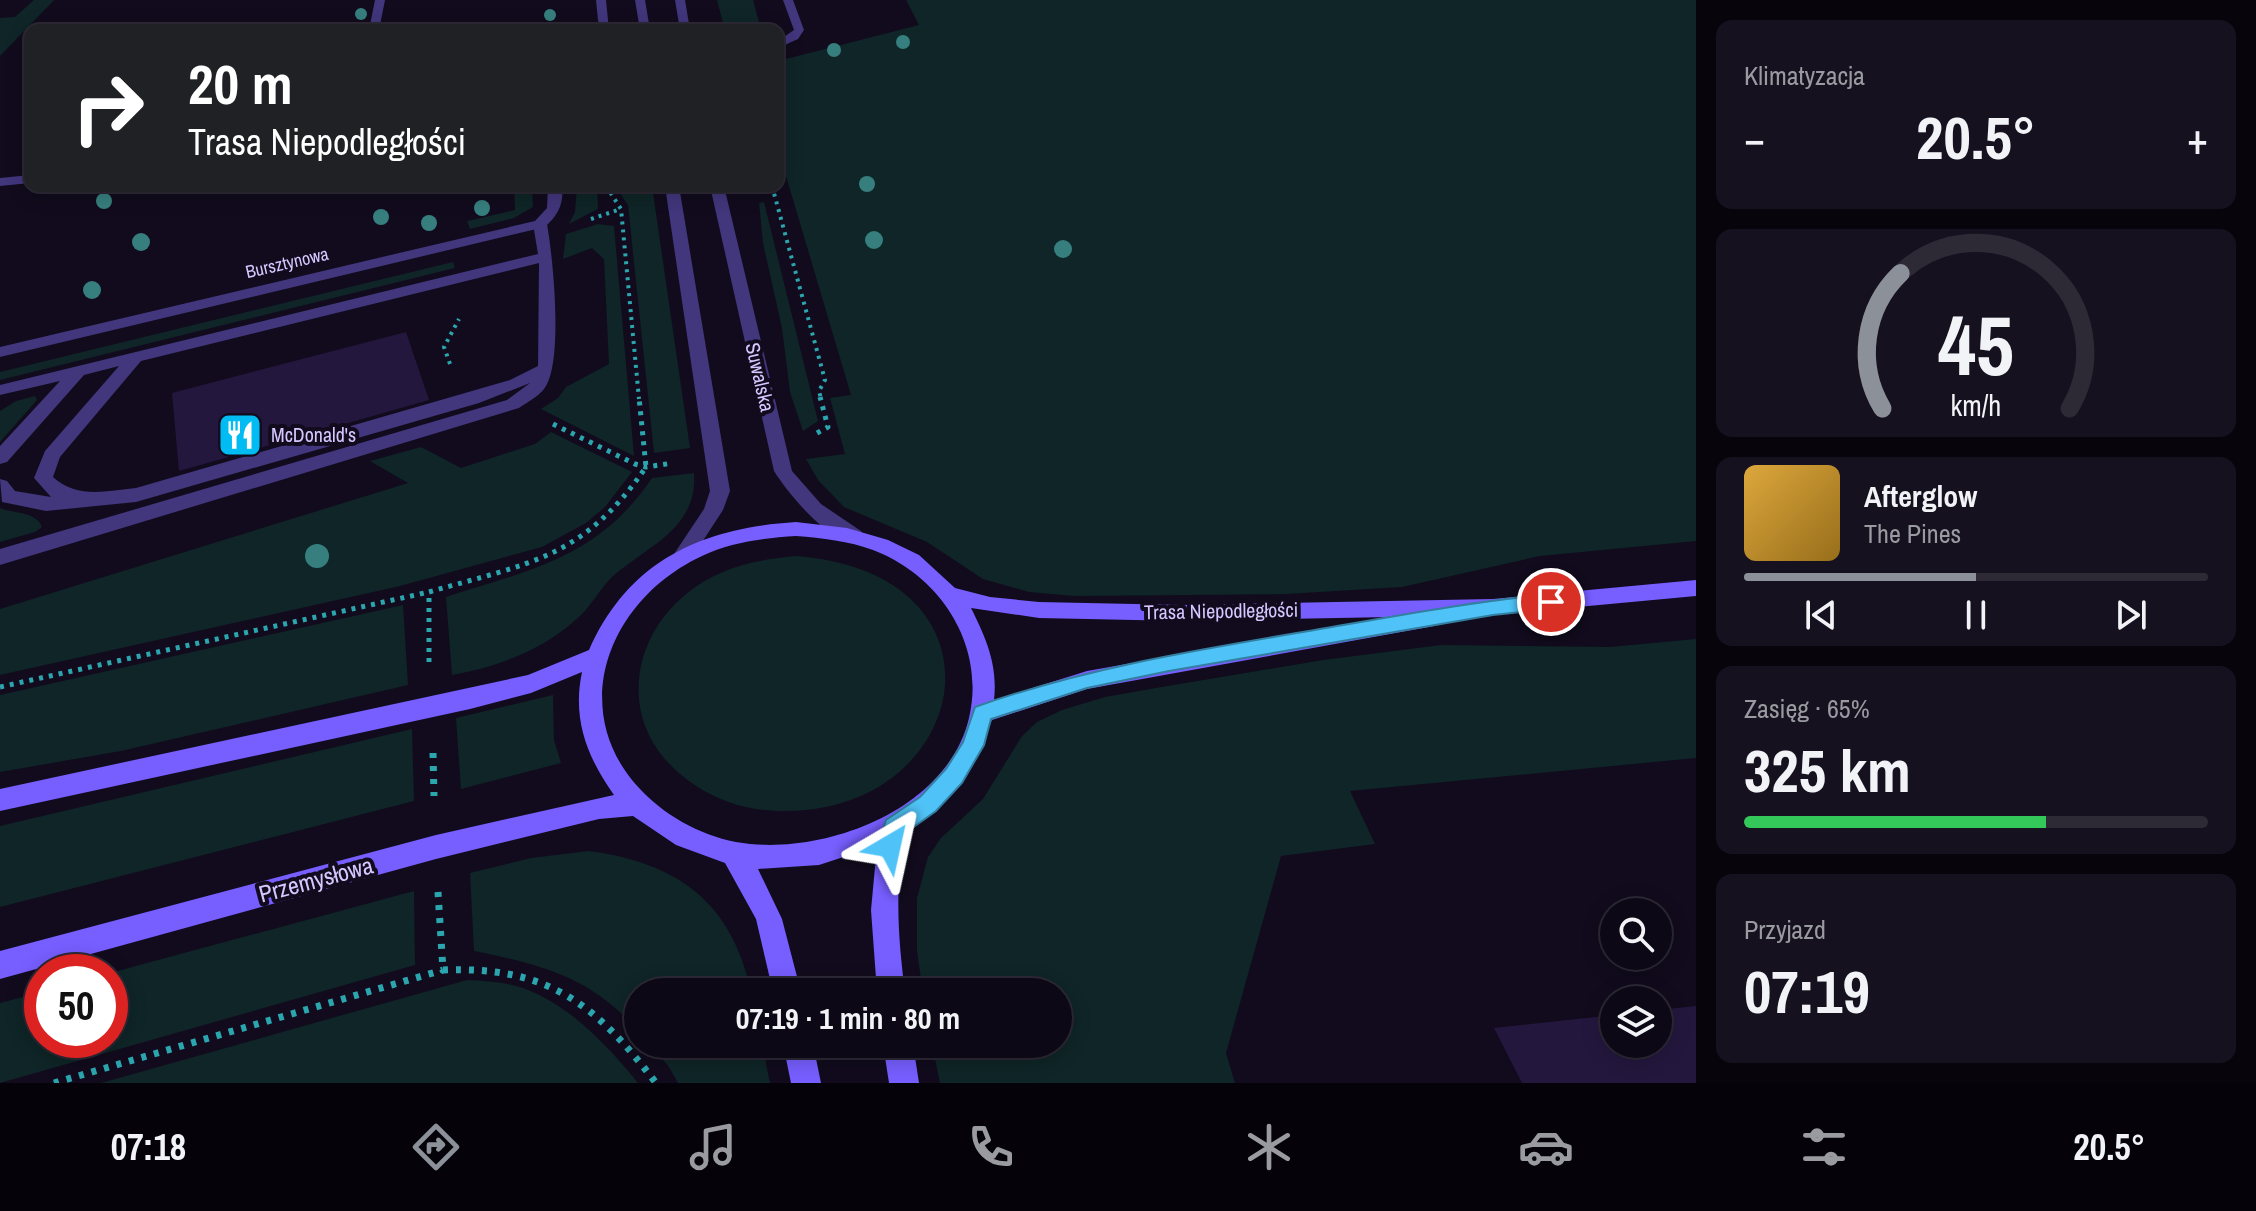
<!DOCTYPE html>
<html lang="pl">
<head>
<meta charset="utf-8">
<style>
	:root { --surface:#0d0816; --page:#16111f; --text:#f1f3f6; --muted:#9a9aa1; --line:#2d2935; --accent:#8c9099 }
	body { margin:0; font-family:"Archivo Narrow",sans-serif; background:var(--page); color:var(--text); height:100vh; display:flex; flex-direction:column; font-size:30px; white-space:nowrap }
	* { box-sizing:border-box; margin:0 }
	p { font-size:26px; color:var(--muted) }
	.icon { flex:none; width:44px; height:44px; fill:none; stroke:currentColor; stroke-width:2; stroke-linecap:round; stroke-linejoin:round }
	.map { position:relative; flex:1; overflow:hidden }
	.side { display:flex; flex-direction:column; gap:20px; padding:20px; background:#07040c; width:560px }
	.side>* { flex:none }
	.top-card { position:absolute; left:24px; top:24px; width:760px; height:168px; border-radius:16px; box-shadow:0 4px 20px #0003,0 0 0 2px var(--line); background:#202124; color:#fff; overflow:hidden }
	.controls { position:absolute; left:1600px; top:898px; display:grid; gap:16px }
	.controls a { display:grid; place-items:center; width:72px; height:72px; border-radius:50%; background:var(--surface); box-shadow:0 4px 20px #0003,0 0 0 2px var(--line); font-size:40px }
	.speed { position:absolute; left:24px; top:954px; display:flex; gap:16px; font-size:40px; font-weight:700; text-align:center }
	.speed>* { display:grid; place-content:center; width:104px; height:104px; border-radius:50%; background:var(--surface); box-shadow:0 4px 20px #0003,0 0 0 2px var(--line); line-height:1 }
	.speed .limit { border:12px solid #d22; background:#fff; color:#111 }
	.pin { position:absolute; display:grid; place-items:center; width:68px; height:68px; color:#fff; margin:-34px; border:4px solid #fff; border-radius:50%; box-shadow:0 2px 8px #0007 }
	.me { position:absolute; width:88px; margin:-44px; rotate:36deg; stroke-linejoin:round; filter:drop-shadow(0 0 6px #0008) }
	.turn { display:flex; align-items:center; gap:28px; height:168px; padding:0 32px; font-size:36px }
	.turn .icon { width:104px; height:104px; stroke-width:2.5 }
	.turn b { display:block; font-size:56px; line-height:68px }
	.big { font-size:60px; font-weight:700; line-height:1.1 }
	.side .card { flex:1; display:flex; flex-direction:column; justify-content:center; gap:12px; min-width:0; padding:0 28px; border-radius:16px; background:var(--page) }
	.side .dial { align-items:center; gap:0 }
	.dial svg { height:208px; overflow:visible; fill:none; stroke:var(--line); stroke-width:7; stroke-linecap:round; text-anchor:middle }
	.dial text { fill:var(--text); stroke:none }
	.song { display:flex; align-items:center; gap:24px }
	.cover { width:96px; height:96px; border-radius:12px; background:linear-gradient(135deg,hsl(40 70% 55%),hsl(40 70% 35%)) }
	.played { height:8px; border-radius:4px; background:linear-gradient(90deg,var(--accent) 50%,var(--line) 50%) }
	.keys { display:flex; justify-content:space-around; direction:ltr }
	.heat { display:flex; justify-content:space-between; align-items:center; font-size:44px; direction:ltr }
	.charge { height:12px; border-radius:6px; background:linear-gradient(90deg,#34c759 65%,var(--line) 0) }
	.trip { position:absolute; left:624px; top:978px; width:448px; height:80px; border-radius:40px; background:var(--surface); box-shadow:0 4px 20px #0003,0 0 0 2px var(--line); font-weight:700; line-height:80px; text-align:center }
	.dock { display:flex; height:128px; justify-content:space-around; align-items:center; background:#050309; color:var(--muted) }
	.dock .icon { width:56px; height:56px }
	.dock .on { color:var(--accent) }
	.dock b { font-size:36px; color:var(--text) }
	main { display:flex; flex:1; min-height:0 }
	.map>svg:first-child { display:block }
	.green { fill:#0f2527 }
	.building { fill:#24173e }
	.lines { fill:none; stroke-linecap:round; stroke-linejoin:round }
	.path-far2 { stroke:#2ca6ae; stroke-width:4; stroke-dasharray:3 5; stroke-linecap:butt }
	.path-far1 { stroke:#2ca6ae; stroke-width:5; stroke-dasharray:4 6; stroke-linecap:butt }
	.path { stroke:#2ca6ae; stroke-width:7; stroke-dasharray:5 8; stroke-linecap:butt }
	.service { fill:#42367c; fill-rule:evenodd }
	.minor { fill:#42367c; fill-rule:evenodd }
	.tertiary { fill:#42367c; fill-rule:evenodd }
	.secondary { fill:#775eff; fill-rule:evenodd }
	.tree { fill:#367f7e }
	.route { fill:#4fc3f7; stroke:#337fa1; stroke-width:2 }
	.labels { text-anchor:middle; stroke-width:8; stroke-linejoin:round; paint-order:stroke }
	.far-street-label { font-size:18px; fill:#d5c7ff; stroke:#110b1d }
	.street-label { font-size:20px; fill:#d5c7ff; stroke:#110b1d }
	.poi-label { font-size:20px; fill:#d5c7ff; stroke:#110b1d; text-anchor:start }
	.near-street-label { font-size:24px; fill:#d5c7ff; stroke:#110b1d }
</style>
</head>
<body>
<main>
<div class="map">
<svg width="1696" height="1083" viewBox="0 0 1696 1083">
	<rect width="100%" height="100%" fill="#110b1d"/>
	<g class="green">
		<polygon points="34,0 54,0 0,56 0,18 15,17"/>
		<polygon points="717,0 753,0 761,30 725,30"/>
		<polygon points="906,0 1696,0 1696,541 1540,556 1402,587 1286,594 1075,596 1029,592 983,579 927,542 844,507 818,480 806,459 845,454 830,398 851,395 778,149 778,61 919,25"/>
		<polygon points="514,186 532,186 533,207 514,218 470,229 467,221 515,210"/>
		<polygon points="577,186 597,186 598,209 569,224 575,212"/>
		<polygon points="615,186 652,186 690,448 654,453 628,205"/>
		<polygon points="764,202 818,421 803,431 790,392 782,328 763,243 759,203"/>
		<polygon points="598,224 614,226 634,456 541,409 558,398 566,387 609,364 604,259 592,248 563,259 566,234"/>
		<polygon points="453,262 455,268 0,380 0,372"/>
		<polygon points="35,396 37,400 0,442 0,411 16,401"/>
		<polygon points="551,432 632,472 605,507 586,523 542,547 400,586 0,675 0,609 408,483 370,461 421,447 461,468 535,444"/>
		<path d="M694 473C698 530 646 546 611 578 599 590 592 605 580 616 544 650 500 666 452 675L446 597C532 569 598 558 652 478Z"/>
		<path d="M0 508C14 514 36 511 42 527L35 532 0 542Z"/>
		<path d="M795 556C1031 573 967 836 756 809 729 805 701 792 680 774 609 714 635 615 714 576 740 563 766 559 795 556Z"/>
		<polygon points="403,605 408,685 121,751 0,772 0,695"/>
		<polygon points="1696,639 1696,758 1350,791 1375,844 1281,856 1226,1053 1235,1083 940,1083 932,1044 1058,1044 1058,992 923,992 917,951 917,898 928,857 941,838 983,799 1022,736 1037,722 1062,710 1105,697 1156,688 1323,660 1441,645 1610,647"/>
		<polygon points="553,695 554,740 561,763 461,789 456,718"/>
		<polygon points="412,729 414,801 0,907 0,826"/>
		<path d="M589 851C678 863 732 902 751 992H638V1031C592 977 540 964 474 951L470 873 531 858Z"/>
		<polygon points="414,891 415,965 0,1083 0,1003 42,992 42,1040 110,1040 110,973"/>
		<path d="M467 980C486 981 506 982 523 988 570 1005 608 1046 638 1083H101Z"/>
		<polygon points="649,1044 762,1044 770,1083 678,1083 669,1067"/>
	</g>
	<g class="building">
		<polygon points="406,332 429,400 179,471 172,393"/>
		<polygon points="1696,1006 1696,1083 1522,1083 1494,1028 1614,1015 1614,1044 1658,1044 1658,1010"/>
	</g>
	<g class="lines">
		<g class="path-far2">
			<polyline points="606,186 621,209 639,399"/>
			<polyline points="772,186 825,380 819,391 821,399"/>
			<polyline points="591,219 621,209"/>
			<polyline points="450,364 444,347 459,319"/>
		</g>
		<g class="path-far1">
			<polyline points="553,424 635,464 646,467 673,463"/>
			<polyline points="817,433 828,427 820,397"/>
			<path d="M429 662V592C529 563 583 559 646 467L639 397"/>
			<polyline points="0,687 429,592"/>
		</g>
		<g class="path">
			<polyline points="433,753 434,796"/>
			<path d="M438 892 443 970C547 966 595 1003 656 1083"/>
			<polyline points="54,1083 443,970"/>
		</g>
		<g class="service">
			<polygon points="375,0 385,0 379,30 369,30"/>
			<polygon points="596,0 606,0 609,30 599,30"/>
			<polygon points="783,0 793,0 804,30 798,39 778,48 778,41 794,30"/>
			<path d="M540 220 547 224C553 257 564 364 544 389 538 397 527 402 519 408L0 565V549L507 400 530 383 479 403 136 502 46 511 2 502 0 479 7 481 15 491 51 497 34 478 45 451 119 366 84 375 7 462 0 464V446L60 381 0 395V385L538 254 533 224ZM539 263 538 366 510 380 136 488C105 491 77 499 53 477L60 457 141 361Z"/>
		</g>
		<g class="minor">
			<polygon points="30,175 30,183 0,186 0,178"/>
			<path d="M548 186H562C564 204 558 215 545 227L0 357V347L535 221 547 208Z"/>
		</g>
		<g class="tertiary">
			<polygon points="635,0 645,0 650,30 640,30"/>
			<polygon points="675,0 685,0 690,30 680,30"/>
			<polygon points="665,186 679,186 730,491 723,510 689,562 675,562 672,557 704,509 710,491"/>
			<path d="M710 186H724L792 471 821 504 861 531 864 536 861 541C833 550 787 492 774 471Z"/>
		</g>
		<g class="secondary">
			<path d="M796 522 847 528 888 540 919 555 955 588 990 597 1039 602 1182 605 1493 599 1696 580V596L1493 615 1444 616 1442 624 1434 626 1087 689 992 720C973 765 950 806 906 831 894 885 898 937 905 992H877L871 910 877 846 819 865 758 869 782 919 801 992H773L756 919 725 863 676 845 633 816 599 819 436 859 0 979V951L436 835 614 795C587 757 572 719 582 672L531 693 470 709 0 811V789L528 675 589 650C629 560 702 528 796 522ZM796 536C822 538 849 541 873 550 941 576 986 646 969 718 948 807 833 852 750 844 712 840 676 823 648 797 563 718 605 601 702 556 731 542 764 538 796 536ZM971 608 1039 618 1182 621 1391 617 1087 671 994 700C998 665 986 638 971 608Z"/>
			<polygon points="783,1044 813,1044 821,1083 791,1083"/>
			<polygon points="883,1044 913,1044 919,1083 889,1083"/>
		</g>
	</g>
	<g class="tree">
		<circle cx="361" cy="14" r="6"/>
		<circle cx="550" cy="15" r="6"/>
		<circle cx="903" cy="42" r="7"/>
		<circle cx="834" cy="50" r="7"/>
		<circle cx="867" cy="184" r="8"/>
		<circle cx="104" cy="201" r="8"/>
		<circle cx="482" cy="208" r="8"/>
		<circle cx="381" cy="217" r="8"/>
		<circle cx="429" cy="223" r="8"/>
		<circle cx="874" cy="240" r="9"/>
		<circle cx="141" cy="242" r="9"/>
		<circle cx="1063" cy="249" r="9"/>
		<circle cx="92" cy="290" r="9"/>
		<circle cx="317" cy="556" r="12"/>
	</g>
	<path class="route" d="M1551 594 1558 597 1560 602 1558 607 1551 609 1493 615 1169 671 1087 688 991 719 984 745 962 783 936 811 904 834 898 853 890 856 881 853 878 846 886 820 920 797 946 769 963 742 975 707C1082 669 1191 651 1303 632 1385 618 1467 602 1551 594Z"/>
	<defs>
		<g id="restaurant-square" transform="scale(2.3)"><rect x="-9" y="-9" width="18" height="18" rx="4" fill="#00bcf2" stroke="#110b1d"/><path d="M-5-6h1v4h1v-4h1v4h1v-4h1v5L-1.5 .5V6h-2V.5L-5-1ZM5-6V6H3V1.5H1.5Q1.5-4 5-6Z" fill="#fff"/></g>
	</defs>
	<g fill-rule="evenodd">
		<use href="#restaurant-square" x="240" y="435"/>
	</g>
	<g class="labels">
		<g class="far-street-label">
			<text transform="translate(287 263) rotate(-13)" y="6">Bursztynowa</text>
		</g>
		<g class="street-label">
			<text transform="translate(760 377) rotate(77)" y="7">Suwalska</text>
			<text transform="translate(1221 611) rotate(-1)" y="7">Trasa Niepodległości</text>
		</g>
		<g class="poi-label">
			<text x="271" y="442">McDonald's</text>
		</g>
		<g class="near-street-label">
			<text transform="translate(316 880) rotate(-15)" y="8">Przemysłowa</text>
		</g>
	</g>
</svg>
<div class="controls">
<a><svg class="icon" aria-label="search" viewBox="0 0 24 24"><circle cx="10" cy="10" r="6"/><path d="M15 15l6 6"/></svg></a>
<a><svg class="icon" aria-label="layers" viewBox="0 0 24 24"><path d="M12 4l9 5-9 5-9-5zM3 14l9 5 9-5"/></svg></a>
</div>
<div class="speed"><div class="limit">50</div></div>
<div class="pin" style="left:1551px;top:602px;background:#d93025"><svg class="icon" aria-label="arrive" viewBox="0 0 24 24"><path d="M6 21V4h12l-3 4 3 4H6"/></svg></div>
<svg class="me" style="left:890px;top:846px" viewBox="-20 -20 40 40"><path d="M0-17L14 15 0 8-14 15z" fill="#4fc3f7" stroke="#fff" stroke-width="4"/></svg>
<div class="trip">07:19 · 1 min · 80 m</div>
<div class="top-card">
<div class="turn"><svg class="icon" aria-label="right" viewBox="0 0 24 24"><path d="M7 20v-9h11M14 6l5 5-5 5"/></svg><div><b>20 m</b>Trasa Niepodległości</div></div>
</div>
</div>
<section class="side">
<div class="card"><p>Klimatyzacja</p>
<div class="heat"><a>−</a><b class="big">20.5°</b><a>+</a></div>
</div>
<div class="card dial"><svg viewBox="0 0 100 80">
<path d="M14 69A42 42 0 1 1 86 69"/>
<path d="M14 69A42 42 0 0 1 21 17" stroke="#8c9099"/>
<text x="50" y="56" font-size="32" font-weight="700">45</text>
<text x="50" y="72" font-size="11">km/h</text>
</svg></div>
<div class="card">
<div class="song"><i class="cover"></i><div><b>Afterglow</b><p>The Pines</p></div></div>
<div class="played"></div>
<div class="keys"><svg class="icon" aria-label="previous" viewBox="0 0 24 24"><path d="M18 5L8 12l10 7zM5 5v14"/></svg><svg class="icon" aria-label="pause" viewBox="0 0 24 24"><path d="M8 5v14M16 5v14"/></svg><svg class="icon" aria-label="next" viewBox="0 0 24 24"><path d="M6 5l10 7-10 7zM19 5v14"/></svg></div>
</div>
<div class="card"><p>Zasięg · 65%</p><b class="big">325 km</b><div class="charge"></div></div>
<div class="card"><p>Przyjazd</p><b class="big">07:19</b></div>
</section>
</main>
<nav class="dock">
<b>07:18</b>
<svg class="icon on" aria-label="directions" viewBox="0 0 24 24"><path d="M12 3l9 9-9 9-9-9zM9 14v-3h6M13 9l2 2-2 2"/></svg>
<svg class="icon" aria-label="music" viewBox="0 0 24 24"><path d="M9 18V5l10-2v13"/><circle cx="6" cy="18" r="3"/><circle cx="16" cy="16" r="3"/></svg>
<svg class="icon" aria-label="phone" viewBox="0 0 24 24"><path d="M5 4h4l2 5-3 2q2 4 5 5l2-3 5 2v4C11 20 4 13 5 4z"/></svg>
<svg class="icon" aria-label="climate" viewBox="0 0 24 24"><path d="M12 3v18M4 7l16 10M4 17L20 7"/></svg>
<svg class="icon" aria-label="car" viewBox="0 0 24 24"><path d="M5 17H2v-5l4-1 3-4h7l3 4 3 1v5h-3M9 17h6M6 11h13"/><circle cx="7" cy="17" r="2"/><circle cx="17" cy="17" r="2"/></svg>
<svg class="icon" aria-label="filters" viewBox="0 0 24 24"><path d="M4 7h16M4 17h16"/><circle cx="9" cy="7" r="2"/><circle cx="15" cy="17" r="2"/></svg>
<b>20.5°</b>
</nav>
</body>
</html>
